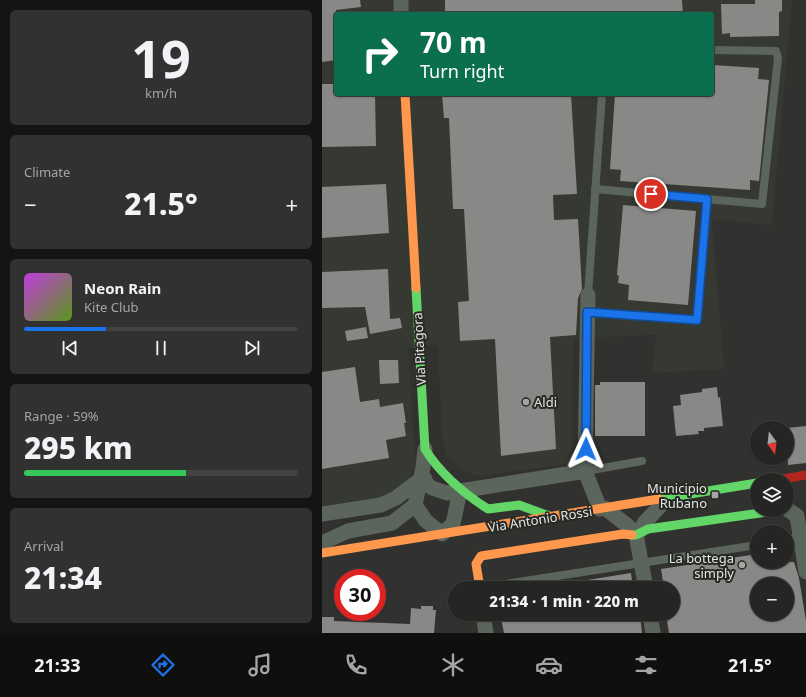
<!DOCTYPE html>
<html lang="en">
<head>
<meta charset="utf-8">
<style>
	:root { --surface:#252524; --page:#313131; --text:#f1f3f6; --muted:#a3a5a6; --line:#424241; --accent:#1a73e8 }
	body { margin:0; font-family:"Noto Sans",sans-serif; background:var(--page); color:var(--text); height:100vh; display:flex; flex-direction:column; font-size:15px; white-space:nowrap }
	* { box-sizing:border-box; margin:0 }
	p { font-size:13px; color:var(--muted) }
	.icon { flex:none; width:22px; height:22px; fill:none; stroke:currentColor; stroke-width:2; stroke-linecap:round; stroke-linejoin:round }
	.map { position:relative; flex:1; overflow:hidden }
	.panel { display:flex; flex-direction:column; gap:10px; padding:10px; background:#141414; width:322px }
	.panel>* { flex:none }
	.guide { position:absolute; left:12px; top:12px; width:380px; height:84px; border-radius:4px; box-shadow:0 1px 3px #0004,0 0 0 1px var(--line); background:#0b6e4f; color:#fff; overflow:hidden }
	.needle { width:26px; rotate:165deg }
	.controls { position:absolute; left:428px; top:421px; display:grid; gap:8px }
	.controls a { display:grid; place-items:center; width:44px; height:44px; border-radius:50%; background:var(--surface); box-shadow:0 1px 3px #0004,0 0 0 1px var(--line); font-size:20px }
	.speed { position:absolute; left:12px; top:569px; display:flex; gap:8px; font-size:20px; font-weight:700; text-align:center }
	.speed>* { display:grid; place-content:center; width:52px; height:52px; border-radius:50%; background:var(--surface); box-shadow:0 1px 3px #0004,0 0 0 1px var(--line); line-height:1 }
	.speed .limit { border:6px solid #d22; background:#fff; color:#111 }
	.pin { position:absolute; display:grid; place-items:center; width:34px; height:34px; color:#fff; margin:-17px; border:2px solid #fff; border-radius:50%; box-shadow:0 1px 4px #0007 }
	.me { position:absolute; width:44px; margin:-22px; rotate:1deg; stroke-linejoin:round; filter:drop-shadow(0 0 3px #0008) }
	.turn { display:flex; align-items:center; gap:14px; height:84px; padding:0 20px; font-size:18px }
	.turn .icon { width:52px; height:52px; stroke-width:2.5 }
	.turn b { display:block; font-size:28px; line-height:34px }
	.big { font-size:30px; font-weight:800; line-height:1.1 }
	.panel .card { flex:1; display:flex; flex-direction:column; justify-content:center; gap:6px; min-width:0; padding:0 14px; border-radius:6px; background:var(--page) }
	.panel .dial { align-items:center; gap:0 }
	.dial b { font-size:52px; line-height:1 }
	.song { display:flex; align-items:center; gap:12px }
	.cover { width:48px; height:48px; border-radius:6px; background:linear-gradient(135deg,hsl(290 70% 55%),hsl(90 70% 35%)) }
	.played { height:4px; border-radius:2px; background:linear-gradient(90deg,var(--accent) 30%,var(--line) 30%) }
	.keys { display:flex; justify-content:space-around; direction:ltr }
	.heat { display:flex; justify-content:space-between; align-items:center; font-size:22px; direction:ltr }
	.charge { height:6px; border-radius:3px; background:linear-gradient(90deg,#34c759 59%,var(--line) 0) }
	.trip { position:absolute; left:126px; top:581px; width:232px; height:40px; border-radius:20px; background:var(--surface); box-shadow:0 1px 3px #0004,0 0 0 1px var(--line); font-weight:800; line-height:40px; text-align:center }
	.tab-bar { display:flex; height:64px; justify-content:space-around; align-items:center; background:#0f0f0e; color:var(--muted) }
	.tab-bar .icon { width:28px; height:28px }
	.tab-bar .current { color:var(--accent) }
	.tab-bar b { font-size:18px; color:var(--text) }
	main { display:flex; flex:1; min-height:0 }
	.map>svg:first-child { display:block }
	.built { fill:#363931; fill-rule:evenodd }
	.building { fill:#888887; fill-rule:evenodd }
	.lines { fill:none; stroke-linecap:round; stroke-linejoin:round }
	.lane { stroke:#5c655b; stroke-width:8 }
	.street { stroke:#5c655b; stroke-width:15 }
	.fast { stroke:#63d668; stroke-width:9 }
	.slow { stroke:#ff974d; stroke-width:9 }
	.jam { stroke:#b3261e; stroke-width:9 }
	.route-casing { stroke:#114b97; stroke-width:10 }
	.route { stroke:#1a73e8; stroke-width:7 }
	.poi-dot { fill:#a5a5a4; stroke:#272925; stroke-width:1.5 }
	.labels { text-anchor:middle; stroke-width:4; stroke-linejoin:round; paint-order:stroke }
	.street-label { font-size:13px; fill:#e3e4e2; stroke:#272925 }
	.poi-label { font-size:13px; fill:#e3e4e2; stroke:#272925; text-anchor:end }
</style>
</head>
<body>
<main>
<section class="panel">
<div class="card dial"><b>19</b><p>km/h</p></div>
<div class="card"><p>Climate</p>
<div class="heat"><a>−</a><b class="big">21.5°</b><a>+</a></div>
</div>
<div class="card">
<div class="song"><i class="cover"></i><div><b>Neon Rain</b><p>Kite Club</p></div></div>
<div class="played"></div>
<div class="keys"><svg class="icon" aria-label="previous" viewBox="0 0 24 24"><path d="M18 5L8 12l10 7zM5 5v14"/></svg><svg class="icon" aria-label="pause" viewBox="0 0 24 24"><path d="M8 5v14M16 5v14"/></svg><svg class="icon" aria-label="next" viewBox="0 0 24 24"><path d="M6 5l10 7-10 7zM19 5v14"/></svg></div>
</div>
<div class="card"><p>Range · 59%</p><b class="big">295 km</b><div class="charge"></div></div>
<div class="card"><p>Arrival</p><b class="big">21:34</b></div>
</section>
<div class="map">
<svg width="484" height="633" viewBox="0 0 484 633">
	<rect width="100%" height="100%" fill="#313130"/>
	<path class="built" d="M0 0H470L450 225 390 219 402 369 330 373 334 335 251 338 250 463 158 476 139 471 124 455 120 436 116 345 86 347 91 427 94 461 86 484 58 499 0 507ZM14 14H390V94H14Z"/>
	<g class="building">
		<polygon points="0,0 38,0 39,7 14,10 14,60 0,62"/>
		<polygon points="123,0 360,0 361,14 123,14"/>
		<polygon points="433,0 460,0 460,11 457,12 457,36 408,37 408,33 400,34 399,4 433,4"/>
		<polygon points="390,65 437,68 436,79 447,80 437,181 428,180 428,190 298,181 299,170 288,169 293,94 390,94"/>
		<polygon points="0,84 14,84 14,94 53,94 54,146 0,147"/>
		<polygon points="120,94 249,94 255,194 231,195 232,220 256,219 260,289 256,298 254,335 228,337 234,449 179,456 173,339 138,341 136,302 147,301 142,209 131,209 127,118 122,118"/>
		<polygon points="64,184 67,233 0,238 0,187"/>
		<polygon points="301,205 374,211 366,305 306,300 307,285 296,283 297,276 295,275"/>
		<polygon points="66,269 68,319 78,318 80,328 48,334 43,307 0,308 0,272"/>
		<polygon points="44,327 46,338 25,341 23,331"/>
		<polygon points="57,360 76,360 77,383 58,384"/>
		<polygon points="33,367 38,402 57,399 58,407 81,403 84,423 82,423 84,436 64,440 67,458 0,469 0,372"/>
		<polygon points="278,382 323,382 323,436 273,436 273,385 278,385"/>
		<polygon points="395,387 396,398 398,397 401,426 382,428 382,431 376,431 377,434 354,436 351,406 359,405 358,395 380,392 380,389"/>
		<polygon points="484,426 484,463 466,465 465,428"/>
		<path d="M435 554V562H472L477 578 484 621V633H347L344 614H351V588H342L339 569ZM435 584H465V614H435Z"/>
		<polygon points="309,573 311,588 253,588 253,582"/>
		<polygon points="99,606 111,606 111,610 114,610 112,633 0,633 0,617 12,617 12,621 88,624 89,608 99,609"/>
		<polygon points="178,614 318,614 320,633 182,633"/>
	</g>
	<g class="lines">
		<g class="lane">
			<polyline points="273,189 440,204 456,58 454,51 390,50"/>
			<polyline points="266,295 280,94"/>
			<polyline points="265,312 375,321 385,199"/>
			<polyline points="264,471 320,461"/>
			<polyline points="465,540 478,537"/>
			<polyline points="158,588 435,545"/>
		</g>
		<g class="street">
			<polyline points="79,0 79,14"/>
			<polyline points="266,295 263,464 265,476 278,509"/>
			<polyline points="99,479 110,488 125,493 264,471"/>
			<polyline points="93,505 104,521 120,534 131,524 138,491"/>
			<polyline points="283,508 306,526 314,535 324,588"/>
			<polyline points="465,509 475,516 484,572"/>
			<polyline points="0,514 59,505 74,498 99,479 103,479"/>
			<polyline points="315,535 323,522 346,498"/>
			<polyline points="0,543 26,531 70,523 93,505 101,467 103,449"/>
			<polyline points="161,614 164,633"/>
			<polyline points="328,614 331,633"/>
		</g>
		<g class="fast">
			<path d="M94 288 103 449C119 475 141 493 166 509L197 505 230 517"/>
			<polyline points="337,499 435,483"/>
			<polyline points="310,535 314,535 326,529 459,510"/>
		</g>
		<g class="slow">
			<polyline points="83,94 94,288"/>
			<polyline points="0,553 337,499"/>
			<polyline points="158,588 154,564 159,556 301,534 310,535"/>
		</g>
		<polyline class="jam" points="456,480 484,475"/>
	</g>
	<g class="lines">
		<g class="route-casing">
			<polyline id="route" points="264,449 265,312 375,320 385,199 329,194"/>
		</g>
		<use href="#route" class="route"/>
	</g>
	<g class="poi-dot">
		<circle cx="204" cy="402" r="4"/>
		<rect x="389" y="491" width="8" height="8" rx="2"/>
		<circle cx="420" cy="565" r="4"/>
	</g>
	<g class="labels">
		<g class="street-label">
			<text transform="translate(97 349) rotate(-93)" y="5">Via Pitagora</text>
			<text transform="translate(218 519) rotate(-9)" y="5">Via Antonio Rossi</text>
		</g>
		<g class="poi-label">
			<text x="212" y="407" text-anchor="start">Aldi</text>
			<text x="385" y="493">Municipio<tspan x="385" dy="15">Rubano</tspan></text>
			<text x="412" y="563">La bottega<tspan x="412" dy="15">simply</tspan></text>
		</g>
	</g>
</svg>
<div class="controls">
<a><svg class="needle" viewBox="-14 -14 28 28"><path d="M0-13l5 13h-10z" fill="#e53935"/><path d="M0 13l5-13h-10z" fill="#a3a5a6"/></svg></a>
<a><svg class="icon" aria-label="layers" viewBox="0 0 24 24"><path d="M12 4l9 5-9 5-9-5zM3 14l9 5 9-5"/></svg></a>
<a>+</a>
<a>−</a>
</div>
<div class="speed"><div class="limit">30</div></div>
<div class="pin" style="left:329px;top:194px;background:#d93025"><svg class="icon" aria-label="arrive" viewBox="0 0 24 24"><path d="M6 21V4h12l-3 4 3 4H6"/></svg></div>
<svg class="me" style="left:264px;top:449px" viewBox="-20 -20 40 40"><path d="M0-17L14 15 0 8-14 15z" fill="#1a73e8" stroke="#fff" stroke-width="4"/></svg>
<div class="trip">21:34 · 1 min · 220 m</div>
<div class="guide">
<div class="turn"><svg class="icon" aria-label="right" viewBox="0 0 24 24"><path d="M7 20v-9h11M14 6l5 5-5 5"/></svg><div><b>70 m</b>Turn right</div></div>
</div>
</div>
</main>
<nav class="tab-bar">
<b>21:33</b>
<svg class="icon current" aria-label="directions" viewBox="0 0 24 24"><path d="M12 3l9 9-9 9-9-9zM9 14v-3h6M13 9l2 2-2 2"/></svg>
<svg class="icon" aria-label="music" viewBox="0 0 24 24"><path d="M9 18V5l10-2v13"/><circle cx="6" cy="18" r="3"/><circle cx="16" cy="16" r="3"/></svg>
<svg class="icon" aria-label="phone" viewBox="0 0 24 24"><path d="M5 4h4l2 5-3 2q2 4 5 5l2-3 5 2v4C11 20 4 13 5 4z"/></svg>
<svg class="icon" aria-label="climate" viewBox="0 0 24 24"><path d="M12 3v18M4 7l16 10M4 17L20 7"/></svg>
<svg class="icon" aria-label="car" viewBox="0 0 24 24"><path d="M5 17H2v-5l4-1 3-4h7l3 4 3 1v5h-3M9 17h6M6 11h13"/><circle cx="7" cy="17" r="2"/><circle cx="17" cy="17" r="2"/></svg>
<svg class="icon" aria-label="filters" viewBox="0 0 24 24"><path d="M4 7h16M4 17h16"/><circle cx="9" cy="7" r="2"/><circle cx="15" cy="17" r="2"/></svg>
<b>21.5°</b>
</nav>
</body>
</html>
